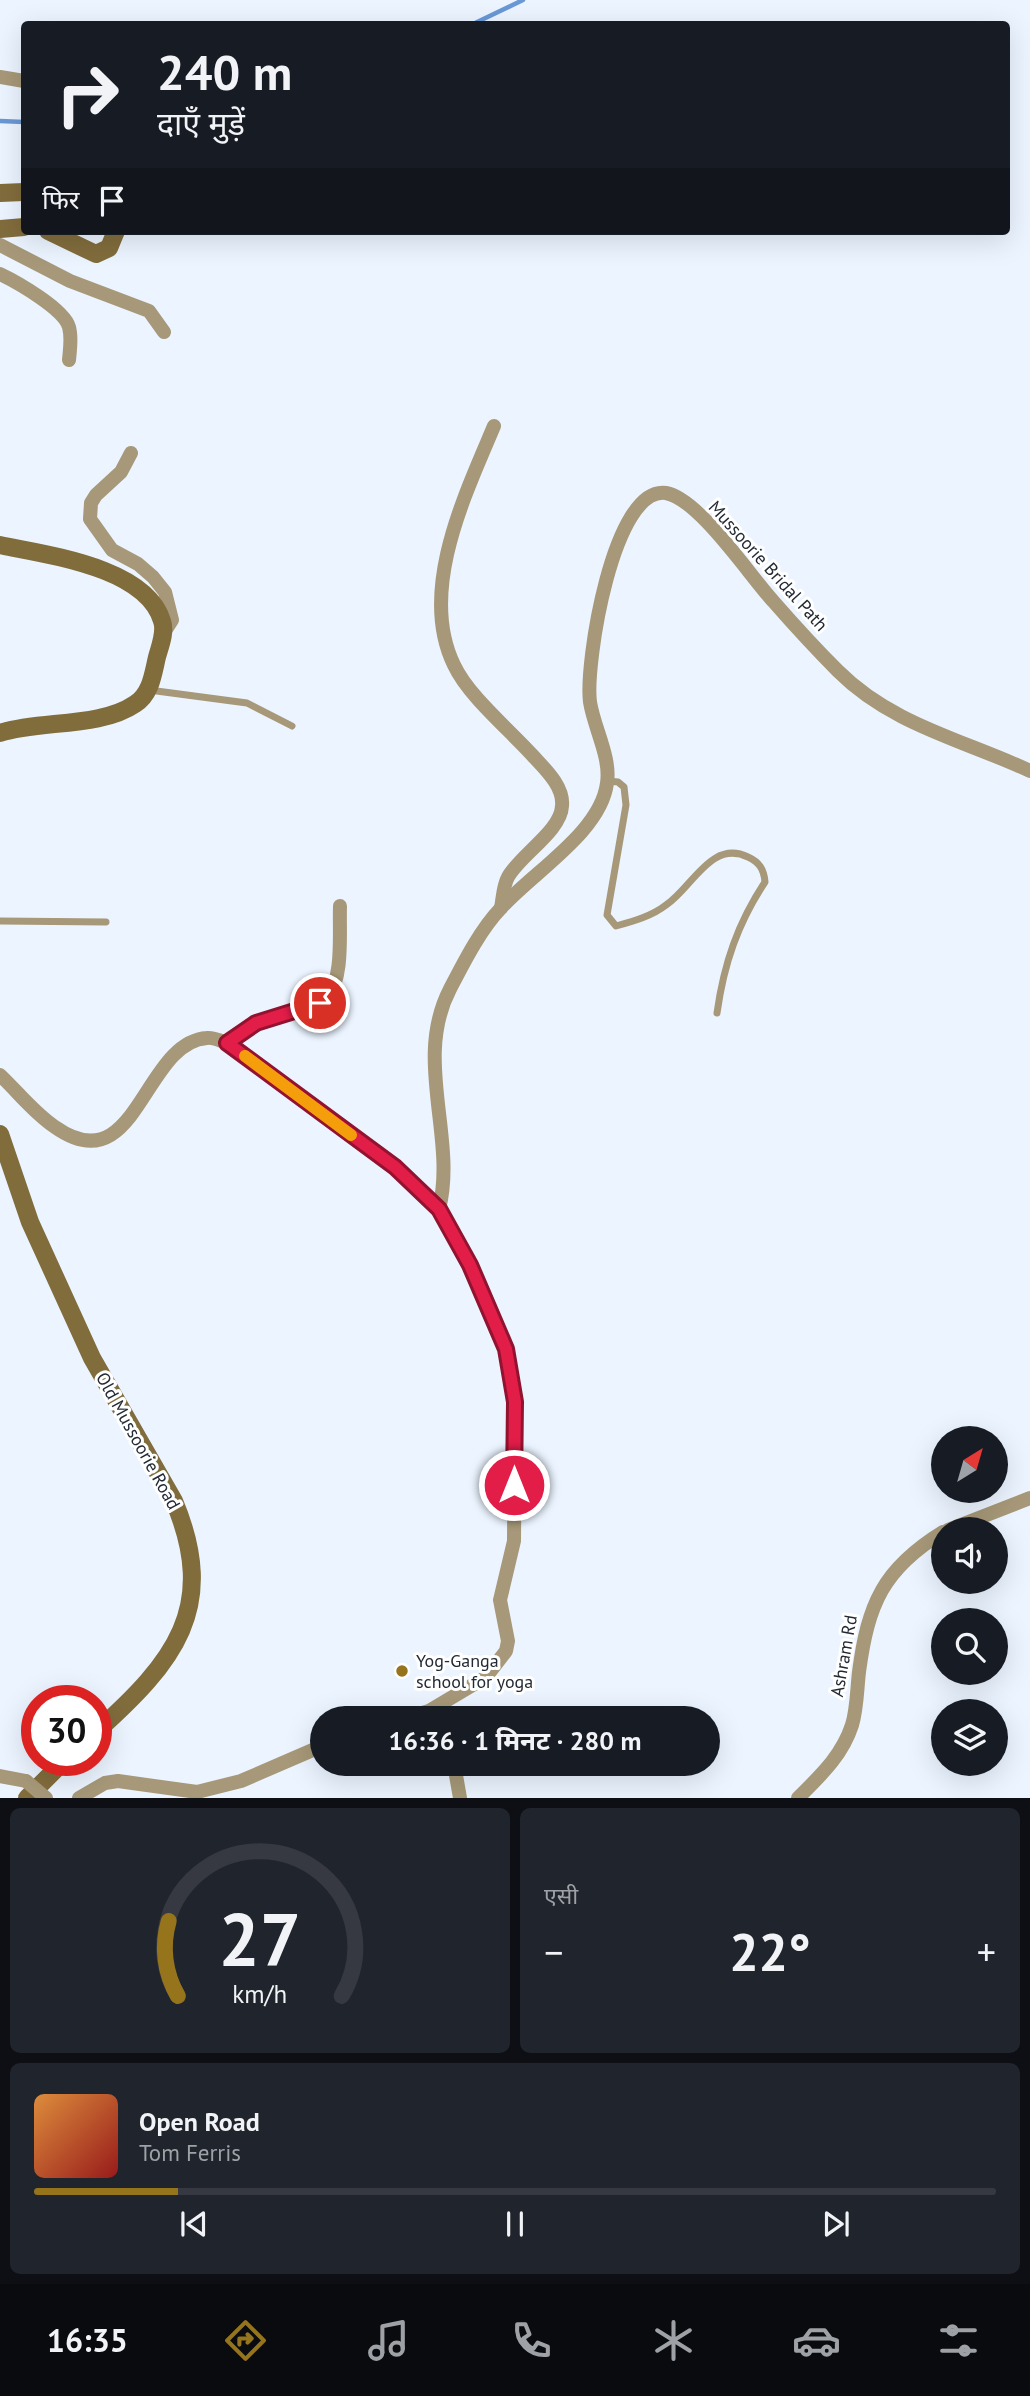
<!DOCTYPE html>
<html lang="hi">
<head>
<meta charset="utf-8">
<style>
	:root { --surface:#171b24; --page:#20242c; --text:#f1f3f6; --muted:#9ea1a6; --line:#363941; --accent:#95741c }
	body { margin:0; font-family:"PT Sans","Noto Sans Devanagari",sans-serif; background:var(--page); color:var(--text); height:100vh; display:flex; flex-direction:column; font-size:26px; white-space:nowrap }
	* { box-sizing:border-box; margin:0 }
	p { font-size:23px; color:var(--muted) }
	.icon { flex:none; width:38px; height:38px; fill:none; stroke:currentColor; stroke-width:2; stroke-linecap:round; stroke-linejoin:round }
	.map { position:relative; height:1798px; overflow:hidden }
	.panel { display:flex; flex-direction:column; gap:10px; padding:10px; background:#0d0f14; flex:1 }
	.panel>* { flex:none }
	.top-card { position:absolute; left:21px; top:21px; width:989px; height:214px; border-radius:7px; box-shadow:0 7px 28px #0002; background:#171b24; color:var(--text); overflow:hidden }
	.needle { width:46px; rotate:37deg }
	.fabs { position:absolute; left:931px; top:1426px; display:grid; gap:14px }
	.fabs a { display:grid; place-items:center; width:77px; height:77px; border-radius:50%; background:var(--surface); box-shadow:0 7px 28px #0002; font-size:35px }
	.speed { position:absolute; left:21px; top:1685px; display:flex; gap:14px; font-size:35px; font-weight:700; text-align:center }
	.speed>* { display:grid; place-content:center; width:91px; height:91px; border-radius:50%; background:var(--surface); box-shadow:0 7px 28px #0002; line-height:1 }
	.speed .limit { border:10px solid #d22; background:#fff; color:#111 }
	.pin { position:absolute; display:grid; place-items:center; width:60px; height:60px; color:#fff; margin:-30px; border:4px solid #fff; border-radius:50%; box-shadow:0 2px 7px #0007 }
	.me { position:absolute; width:77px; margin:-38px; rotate:0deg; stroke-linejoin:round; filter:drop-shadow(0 0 5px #0008) }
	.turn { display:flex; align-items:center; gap:24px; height:147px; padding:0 21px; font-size:32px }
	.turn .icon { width:91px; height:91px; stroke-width:2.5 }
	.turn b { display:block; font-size:49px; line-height:60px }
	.then { display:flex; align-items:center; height:66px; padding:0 21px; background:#0003; gap:14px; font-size:26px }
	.big { font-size:52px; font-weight:700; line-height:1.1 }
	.panel .widget { flex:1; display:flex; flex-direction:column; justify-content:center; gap:10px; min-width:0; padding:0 24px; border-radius:10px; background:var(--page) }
	.panel .dial { align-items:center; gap:0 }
	.dial svg { height:182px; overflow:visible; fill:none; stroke:var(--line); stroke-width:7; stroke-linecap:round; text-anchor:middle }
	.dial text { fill:var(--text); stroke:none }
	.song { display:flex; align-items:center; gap:21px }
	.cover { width:84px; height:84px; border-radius:10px; background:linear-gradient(135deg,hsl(30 70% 55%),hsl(0 70% 35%)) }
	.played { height:7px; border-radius:4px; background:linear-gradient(90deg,var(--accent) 15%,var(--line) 15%) }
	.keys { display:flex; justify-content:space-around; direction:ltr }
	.heat { display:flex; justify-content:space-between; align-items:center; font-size:38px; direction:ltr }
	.panel .tiles { flex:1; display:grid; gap:10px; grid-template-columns:1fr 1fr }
	.widget:last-child { grid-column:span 2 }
	.trip { position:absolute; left:310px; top:1706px; width:410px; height:70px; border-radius:35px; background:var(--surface); box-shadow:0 7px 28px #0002; font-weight:700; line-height:70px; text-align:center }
	.tab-bar { display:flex; height:112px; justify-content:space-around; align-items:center; background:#090b0e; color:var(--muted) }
	.tab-bar .icon { width:49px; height:49px }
	.tab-bar .selected { color:var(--accent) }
	.tab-bar b { font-size:32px; color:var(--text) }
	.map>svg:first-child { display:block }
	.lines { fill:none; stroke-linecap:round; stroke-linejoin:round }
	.stream { stroke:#6898d5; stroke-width:4.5 }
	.service { stroke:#a69878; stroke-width:7 }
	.minor { stroke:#a69878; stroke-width:14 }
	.secondary { stroke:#816c3c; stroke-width:18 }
	.minor-bridge { stroke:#a69878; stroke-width:14 }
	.route-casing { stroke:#92132f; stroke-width:18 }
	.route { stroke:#e11d48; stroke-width:12 }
	.slow { stroke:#f59e0b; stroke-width:12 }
	.poi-dot { fill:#95741c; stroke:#fff; stroke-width:2.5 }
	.labels { text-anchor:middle; stroke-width:6; stroke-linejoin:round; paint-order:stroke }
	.street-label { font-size:18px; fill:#232a34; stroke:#fff }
	.poi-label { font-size:18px; fill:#232a34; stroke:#fff; text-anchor:start }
</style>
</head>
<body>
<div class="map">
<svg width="1030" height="1798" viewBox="0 0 1030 1798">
	<rect width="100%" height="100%" fill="#ebf4ff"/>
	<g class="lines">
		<g class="stream">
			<polyline points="473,24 523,0"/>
			<polyline points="0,121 24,122"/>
		</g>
		<g class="service">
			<polyline points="149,690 247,703 292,726"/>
			<path d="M608 781 618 782 624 787 626 805 607 915 616 926C634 921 652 916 666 905 692 888 711 839 748 857 759 862 764 869 765 882 738 923 724 963 717 1013"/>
			<polyline points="0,921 106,922"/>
		</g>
		<g class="minor">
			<polyline points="0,77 24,81"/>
			<polyline points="0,245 70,281 149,311 164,332"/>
			<path d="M0 274C17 282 64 309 69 327 72 338 70 349 69 360"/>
			<path d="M494 426C465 495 418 591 454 665 469 697 510 730 534 757 546 770 564 787 562 806 561 831 520 855 508 877 503 886 503 898 501 908"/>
			<polyline points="131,453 121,472 96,495 91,503 90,519 112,550 138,564 153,577 165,592 172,620 163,634"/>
			<path d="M227 1043 256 1023 327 999C344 977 339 933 340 906"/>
			<path d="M0 1075C18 1092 34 1113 55 1127 137 1185 143 1042 207 1038 213 1037 221 1041 227 1043L395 1167 439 1209 470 1265 506 1349 515 1402 514 1541 500 1600 508 1641 506 1651 486 1677 429 1711 405 1718"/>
			<path d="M439 1209C457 1138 413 1060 450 989 464 962 480 930 501 908 533 872 601 832 607 783 611 757 594 728 590 702 585 664 613 485 666 493 699 499 750 576 773 601 794 625 816 649 838 671 892 725 964 740 1030 771"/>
			<polyline points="948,1530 1030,1498"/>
			<polyline points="454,1764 460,1798"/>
			<polyline points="0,1776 26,1781"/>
			<polyline points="79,1798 105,1783 118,1781 197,1792 241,1781 322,1746"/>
			<path d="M798 1798C820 1776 842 1756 852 1725 857 1709 857 1689 859 1672 868 1604 883 1569 943 1532"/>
		</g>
		<g class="secondary">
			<polyline points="0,193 24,192"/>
			<polyline points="0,229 24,227"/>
			<polyline points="48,231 96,254 109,248 116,231"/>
			<path d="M0 545C47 555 146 567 162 621 166 632 160 646 157 657 153 674 151 694 135 704 100 728 39 720 0 733"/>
			<path d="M0 1134 30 1222 92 1358 174 1501C219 1608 174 1662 96 1732"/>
			<polyline points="27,1798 65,1760"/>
		</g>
		<polyline class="minor-bridge" points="26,1781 46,1798"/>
	</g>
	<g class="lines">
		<g class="route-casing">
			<polyline id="route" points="320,1003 256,1023 227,1043 395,1167 439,1209 470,1265 506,1349 515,1402 514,1485"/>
		</g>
		<use href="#route" class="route"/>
		<polyline class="slow" points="245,1056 351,1135"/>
	</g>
	<circle class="poi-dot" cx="402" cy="1671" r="7"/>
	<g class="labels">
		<g class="street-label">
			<text transform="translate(768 566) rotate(48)" y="6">Mussoorie Bridal Path</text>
			<text transform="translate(138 1441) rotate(61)" y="6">Old Mussoorie Road</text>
			<text transform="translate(844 1656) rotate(-80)" y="6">Ashram Rd</text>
		</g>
		<g class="poi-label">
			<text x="416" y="1667">Yog-Ganga<tspan x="416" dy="21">school for yoga</tspan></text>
		</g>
	</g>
</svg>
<div class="fabs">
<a><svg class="needle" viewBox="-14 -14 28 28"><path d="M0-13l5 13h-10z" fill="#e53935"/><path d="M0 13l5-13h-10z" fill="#9ea1a6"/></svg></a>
<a><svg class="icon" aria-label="sound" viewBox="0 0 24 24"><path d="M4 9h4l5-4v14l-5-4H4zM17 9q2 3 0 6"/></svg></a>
<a><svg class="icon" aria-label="search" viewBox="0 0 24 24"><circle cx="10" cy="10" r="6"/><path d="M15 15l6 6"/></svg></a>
<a><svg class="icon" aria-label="layers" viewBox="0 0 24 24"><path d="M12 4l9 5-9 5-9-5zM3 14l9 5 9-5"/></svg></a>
</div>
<div class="speed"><div class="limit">30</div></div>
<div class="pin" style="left:320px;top:1003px;background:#d93025"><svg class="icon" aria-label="arrive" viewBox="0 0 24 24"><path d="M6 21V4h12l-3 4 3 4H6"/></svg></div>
<svg class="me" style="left:514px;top:1485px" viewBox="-20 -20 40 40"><circle r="17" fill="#e11d48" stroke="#fff" stroke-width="3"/><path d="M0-11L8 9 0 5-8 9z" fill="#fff"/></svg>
<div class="trip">16:36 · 1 मिनट · 280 m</div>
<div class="top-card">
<div class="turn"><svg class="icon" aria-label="right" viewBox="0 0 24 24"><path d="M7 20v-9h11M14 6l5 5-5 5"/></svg><div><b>240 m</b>दाएँ मुड़ें</div></div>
<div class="then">फिर<svg class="icon" aria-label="arrive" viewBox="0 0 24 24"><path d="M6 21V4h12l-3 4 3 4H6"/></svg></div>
</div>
</div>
<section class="panel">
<div class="tiles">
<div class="widget dial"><svg viewBox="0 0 100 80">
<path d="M14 69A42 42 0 1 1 86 69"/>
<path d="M14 69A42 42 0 0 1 10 36" stroke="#95741c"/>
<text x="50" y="56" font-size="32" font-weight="700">27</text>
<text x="50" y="72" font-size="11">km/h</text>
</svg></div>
<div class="widget"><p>एसी</p>
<div class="heat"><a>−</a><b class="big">22°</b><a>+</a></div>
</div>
<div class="widget">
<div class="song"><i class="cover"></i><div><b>Open Road</b><p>Tom Ferris</p></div></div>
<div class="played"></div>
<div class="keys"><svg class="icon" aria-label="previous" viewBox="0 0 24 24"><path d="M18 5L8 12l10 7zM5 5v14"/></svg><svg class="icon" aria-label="pause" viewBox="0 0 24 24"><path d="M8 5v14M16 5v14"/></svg><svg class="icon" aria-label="next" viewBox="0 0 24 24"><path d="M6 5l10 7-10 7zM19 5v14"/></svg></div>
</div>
</div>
</section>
<nav class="tab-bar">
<b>16:35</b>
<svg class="icon selected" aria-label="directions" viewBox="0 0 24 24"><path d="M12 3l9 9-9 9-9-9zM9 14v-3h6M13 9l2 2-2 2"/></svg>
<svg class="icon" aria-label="music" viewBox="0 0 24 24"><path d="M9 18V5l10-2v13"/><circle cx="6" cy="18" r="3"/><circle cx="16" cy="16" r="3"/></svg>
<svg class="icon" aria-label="phone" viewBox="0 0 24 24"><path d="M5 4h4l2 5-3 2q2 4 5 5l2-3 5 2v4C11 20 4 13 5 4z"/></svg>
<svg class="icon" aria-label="climate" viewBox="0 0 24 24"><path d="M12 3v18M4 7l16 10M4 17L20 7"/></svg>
<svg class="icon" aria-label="car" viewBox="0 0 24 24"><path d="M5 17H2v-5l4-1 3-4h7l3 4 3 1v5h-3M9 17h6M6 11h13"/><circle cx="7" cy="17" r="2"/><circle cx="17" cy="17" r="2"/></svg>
<svg class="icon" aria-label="filters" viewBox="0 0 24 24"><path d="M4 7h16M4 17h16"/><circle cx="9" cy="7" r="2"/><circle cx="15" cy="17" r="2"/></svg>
</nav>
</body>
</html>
